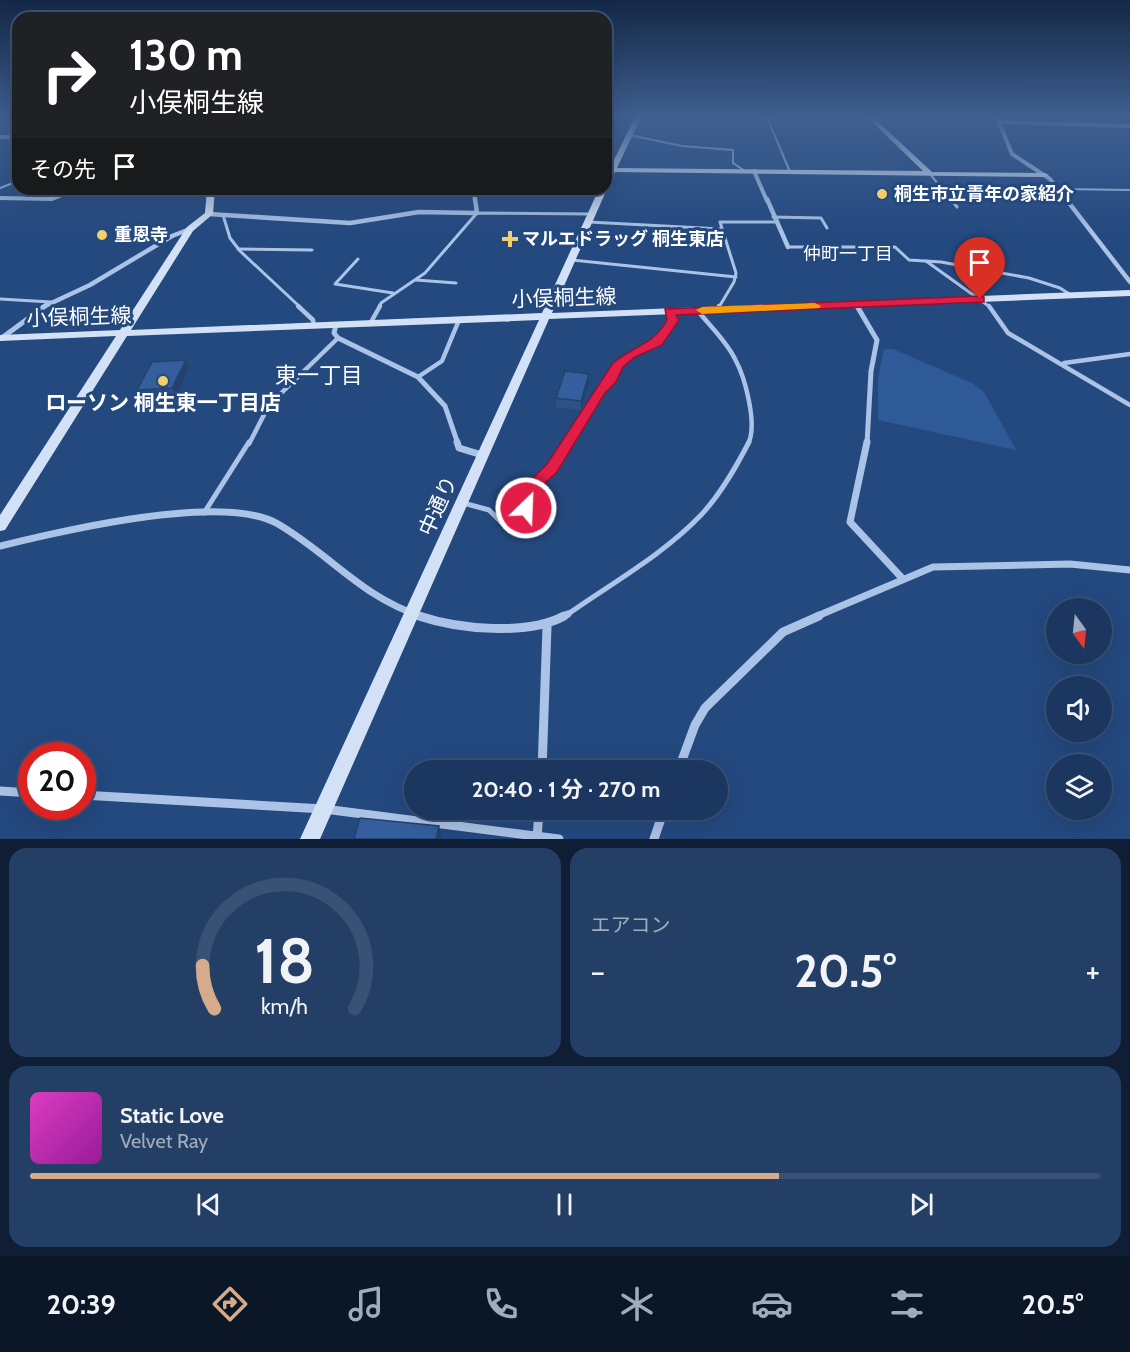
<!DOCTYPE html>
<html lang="ja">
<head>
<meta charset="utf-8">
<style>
	:root { --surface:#1b375f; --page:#243f65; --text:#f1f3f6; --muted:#a0acbd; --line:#395174; --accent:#d6ab8b }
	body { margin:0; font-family:Cabin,"Noto Sans JP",sans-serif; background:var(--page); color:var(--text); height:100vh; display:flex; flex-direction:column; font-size:22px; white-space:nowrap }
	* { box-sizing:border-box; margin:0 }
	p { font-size:20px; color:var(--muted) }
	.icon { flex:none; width:33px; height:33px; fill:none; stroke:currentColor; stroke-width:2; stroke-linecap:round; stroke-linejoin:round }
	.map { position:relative; height:839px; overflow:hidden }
	.drawer { display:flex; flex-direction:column; gap:9px; padding:9px; background:#0f1e34; flex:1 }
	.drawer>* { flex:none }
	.guide { position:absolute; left:12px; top:12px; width:600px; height:183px; border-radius:18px; box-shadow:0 6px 24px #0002,0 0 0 2px var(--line); background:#202124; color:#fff; overflow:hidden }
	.needle { width:39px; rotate:165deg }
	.fabs { position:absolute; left:1046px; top:598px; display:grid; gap:12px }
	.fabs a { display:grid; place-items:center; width:66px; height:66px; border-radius:50%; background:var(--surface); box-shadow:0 6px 24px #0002,0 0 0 2px var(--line); font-size:30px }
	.speed { position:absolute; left:18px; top:742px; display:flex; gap:12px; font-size:30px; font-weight:700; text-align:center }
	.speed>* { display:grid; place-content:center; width:78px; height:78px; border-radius:50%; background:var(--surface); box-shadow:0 6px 24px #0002,0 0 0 2px var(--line); line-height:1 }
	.speed .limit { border:9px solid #d22; background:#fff; color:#111 }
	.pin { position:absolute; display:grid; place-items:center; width:51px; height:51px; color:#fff; margin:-62px -26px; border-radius:50% 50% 50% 0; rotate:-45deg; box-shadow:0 0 6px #0007 }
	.pin .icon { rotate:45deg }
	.me { position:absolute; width:66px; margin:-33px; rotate:24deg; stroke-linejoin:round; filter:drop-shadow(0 0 4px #0008) }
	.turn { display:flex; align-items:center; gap:21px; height:126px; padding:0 18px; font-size:27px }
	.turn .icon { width:78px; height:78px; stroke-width:2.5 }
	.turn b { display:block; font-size:42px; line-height:51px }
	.then { display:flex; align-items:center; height:57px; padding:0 18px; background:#0003; gap:12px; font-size:22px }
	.big { font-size:45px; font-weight:700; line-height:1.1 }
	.drawer .widget { flex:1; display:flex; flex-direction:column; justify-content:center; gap:9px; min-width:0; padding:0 21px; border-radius:18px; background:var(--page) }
	.drawer .dial { align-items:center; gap:0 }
	.dial svg { height:156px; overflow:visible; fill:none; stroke:var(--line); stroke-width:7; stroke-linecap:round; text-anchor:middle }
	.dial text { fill:var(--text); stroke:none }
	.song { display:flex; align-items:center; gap:18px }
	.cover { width:72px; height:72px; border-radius:9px; background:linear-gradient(135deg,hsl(310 70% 55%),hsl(300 70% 35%)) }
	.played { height:6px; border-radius:3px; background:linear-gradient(90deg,var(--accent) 70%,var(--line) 70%) }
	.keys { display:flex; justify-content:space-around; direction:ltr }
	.heat { display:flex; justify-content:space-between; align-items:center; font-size:33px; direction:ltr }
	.drawer .tiles { flex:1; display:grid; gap:9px; grid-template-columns:1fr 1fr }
	.widget:last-child { grid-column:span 2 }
	.trip { position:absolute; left:404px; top:760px; width:324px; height:60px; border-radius:30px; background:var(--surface); box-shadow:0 6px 24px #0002,0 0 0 2px var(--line); font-weight:700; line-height:60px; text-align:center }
	.dock { display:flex; height:96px; justify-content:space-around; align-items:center; background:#0b1626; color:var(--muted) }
	.dock .icon { width:42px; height:42px }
	.dock .active { color:var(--accent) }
	.dock b { font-size:27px; color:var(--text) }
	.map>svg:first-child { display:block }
	.green { fill:#2e5a97 }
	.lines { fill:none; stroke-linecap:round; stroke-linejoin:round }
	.lane-far3 { stroke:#aac3e6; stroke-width:2 }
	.lane-far2 { stroke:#aac3e6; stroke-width:3 }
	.lane-far1 { stroke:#aac3e6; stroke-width:4.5 }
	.lane { stroke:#aac3e6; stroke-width:5 }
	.street-far4 { stroke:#aac3e6; stroke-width:4 }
	.street-far3 { stroke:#aac3e6; stroke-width:4.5 }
	.street-far2 { stroke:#aac3e6; stroke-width:5 }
	.street-far1 { stroke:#aac3e6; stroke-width:7 }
	.street { stroke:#aac3e6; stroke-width:9 }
	.secondary { fill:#d3e1f6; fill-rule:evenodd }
	.wall { fill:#2d5286 }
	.shaded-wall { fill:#24426d }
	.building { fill:#345f9c; stroke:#24426d; stroke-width:1.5 }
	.route { fill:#e11d48; stroke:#92132f; stroke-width:1.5 }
	.slow { fill:#f59e0b }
	.poi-dot { fill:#f1cf6d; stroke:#24497f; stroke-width:2 }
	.labels { text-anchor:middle; stroke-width:6; stroke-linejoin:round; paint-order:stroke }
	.far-poi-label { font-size:18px; font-weight:bold; fill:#fff; stroke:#24497f; text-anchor:start }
	.far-neighbourhood-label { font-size:18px; fill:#fff; stroke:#24497f }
	.street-label { font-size:21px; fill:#fff; stroke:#24497f }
	.poi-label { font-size:21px; font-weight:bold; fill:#fff; stroke:#24497f }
	.neighbourhood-label { font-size:22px; fill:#fff; stroke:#24497f }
</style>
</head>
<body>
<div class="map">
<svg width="1130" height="839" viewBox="0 0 1130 839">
	<rect width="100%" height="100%" fill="#24497f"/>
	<polygon class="green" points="884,349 893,349 972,383 984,392 1016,450 878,420 878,378"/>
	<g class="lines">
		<g class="lane-far3">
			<polyline points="767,117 790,172"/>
			<polyline points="606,119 621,117"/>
			<polyline points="629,135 682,146 733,150 733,163 745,171"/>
			<polyline points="930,174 952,201"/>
			<polyline points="0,188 18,181"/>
			<polyline points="1058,189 1130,190"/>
		</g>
		<g class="lane-far2">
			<polyline points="951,199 957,207"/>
			<polyline points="223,215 230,238 240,251 300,307"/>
			<polyline points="773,217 821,218 827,228"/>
			<polyline points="589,222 721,229"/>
			<polyline points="788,247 895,247 909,260 941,262 1029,278 1060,288 1071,295"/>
			<polyline points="238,249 312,250"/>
			<polyline points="358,259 335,284 393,293"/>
			<polyline points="572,260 736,277"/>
			<polyline points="926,261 990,307"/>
			<polyline points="416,280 456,283"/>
			<polyline points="0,299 51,302"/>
			<polyline points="379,307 381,303 425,273 477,213 593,214"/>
			<polyline points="719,307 734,282 736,273 720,222 775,222"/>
		</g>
		<g class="lane-far1">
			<polyline points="298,306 313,320 314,326"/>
			<polyline points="719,306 719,310"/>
			<polyline points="989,306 1008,333 1130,405"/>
			<path d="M698 311C710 326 727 342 735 359 745 377 758 425 748 444"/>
			<polyline points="370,324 380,306"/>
			<polyline points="1064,363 1130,354"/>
			<polyline points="418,377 442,361 459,320"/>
			<polyline points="249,444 269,405 338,338"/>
			<polyline points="567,444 621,363 661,338 673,320 669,312"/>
		</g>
		<g class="lane">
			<polyline points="463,503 489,510 509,530 522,528 527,503 537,482 552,468 568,442"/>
			<polyline points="204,513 249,442"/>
			<path d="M568 614C612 583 664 554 701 515 721 494 736 467 749 442"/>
		</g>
		<g class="street-far4">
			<polyline points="997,117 1012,154 1050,179 1067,201"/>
			<polyline points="1000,122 1130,126"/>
			<polyline points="0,137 18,137"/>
			<polyline points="754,171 767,201"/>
			<polyline points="474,189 475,201"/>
			<polyline points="0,198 52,199 77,189"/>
		</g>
		<g class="street-far3">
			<polyline points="767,199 788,247"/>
			<polyline points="1066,199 1130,282"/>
			<polyline points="209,214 350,223 419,212 477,213 475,199"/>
			<polyline points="856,304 858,307"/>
			<polyline points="43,307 90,285 172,236 190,229"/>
		</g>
		<g class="street-far2">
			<polyline points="857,306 877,340 871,371 867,444"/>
			<polyline points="336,325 334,333 338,338 418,377 445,406 458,444"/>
			<polyline points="3,337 45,306"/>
		</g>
		<g class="street-far1">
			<polyline points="457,442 459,448 482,455"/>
			<polyline points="867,442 850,522 902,578"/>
			<path d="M0 546C61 531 223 492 278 524 331 555 361 597 423 617"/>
			<polyline points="562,617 568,614"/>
			<polyline points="815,617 933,567 1070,564 1130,570"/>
		</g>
		<g class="street">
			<path d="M419 616C458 629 527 636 564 616"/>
			<polyline points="542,771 547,627"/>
			<polyline points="678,771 695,725 705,708 783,632 819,616"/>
			<polyline points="0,791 32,793"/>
			<polyline points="82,795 324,809 559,839"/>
			<polyline points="537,839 539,810"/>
			<polyline points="654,839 664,810"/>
		</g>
		<g class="secondary">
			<polygon points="635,117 641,117 617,168 923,171 867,117 873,117 932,172 1045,173 1049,175 1045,177 615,172 610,183 606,185 608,172 606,172 606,168 610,168"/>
			<polygon points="606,188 607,189 552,313 1130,290 1130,296 549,319 320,839 300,839 539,320 127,336 5,530 0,531 0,515 116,336 0,341 0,335 120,330 187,227 205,213 207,189 215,189 213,214 193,231 131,330 542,313 599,189"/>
		</g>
	</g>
	<g class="wall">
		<polygon points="189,368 176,397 141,399 137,390"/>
		<polygon points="589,374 589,383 581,410 556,407 556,398"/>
	</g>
	<g class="shaded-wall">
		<polygon points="186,360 189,368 176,397 172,388"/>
		<polygon points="589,374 589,383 581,410 581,401"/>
		<polygon points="439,826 442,839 436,839"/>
	</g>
	<g class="building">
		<polygon points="186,360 172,388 137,390 152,362"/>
		<polygon points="565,371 589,374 581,401 556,398"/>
		<polygon points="360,818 439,826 436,839 354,839"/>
	</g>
	<linearGradient id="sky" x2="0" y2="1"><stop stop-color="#142846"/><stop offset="0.5" stop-color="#3f5f90"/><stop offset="1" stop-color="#3f5f90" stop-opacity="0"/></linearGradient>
	<rect width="1130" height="234" fill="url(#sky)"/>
	<path class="route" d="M980 296 984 297V302L676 315 679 320 662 345 635 357 623 367 616 382 605 393 557 472 543 485 531 512H520L518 508 532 479 547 464 613 363C633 346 654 345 667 320L665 309Z"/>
	<polygon class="slow" points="815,303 821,306 819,308 702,314 696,310 702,307"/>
	<g class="poi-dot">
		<circle cx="882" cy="194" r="6"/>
		<circle cx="102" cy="235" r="6"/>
		<path d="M507 230h6v6h6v6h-6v6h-6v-6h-6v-6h6z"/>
		<circle cx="163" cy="381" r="6"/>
	</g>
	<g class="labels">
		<g class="far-poi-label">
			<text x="894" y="200">桐生市立青年の家紹介</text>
			<text x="114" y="241">重恩寺</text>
			<text x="522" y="245">マルエドラッグ 桐生東店</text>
		</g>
		<g class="far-neighbourhood-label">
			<text x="848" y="260">仲町一丁目</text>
		</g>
		<g class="street-label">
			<text transform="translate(564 298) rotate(-2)" y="7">小俣桐生線</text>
			<text transform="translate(79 317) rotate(-2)" y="7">小俣桐生線</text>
			<text transform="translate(438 506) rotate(-66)" y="7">中通り</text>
		</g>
		<g class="poi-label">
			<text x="163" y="410">ローソン 桐生東一丁目店</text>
		</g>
		<g class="neighbourhood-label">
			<text x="319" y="383">東一丁目</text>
		</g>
	</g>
</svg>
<div class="fabs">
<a><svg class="needle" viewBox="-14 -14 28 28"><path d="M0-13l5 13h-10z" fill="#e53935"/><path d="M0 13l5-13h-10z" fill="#a0acbd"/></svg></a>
<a><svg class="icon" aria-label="sound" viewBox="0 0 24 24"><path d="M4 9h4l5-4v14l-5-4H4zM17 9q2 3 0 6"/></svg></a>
<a><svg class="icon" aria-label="layers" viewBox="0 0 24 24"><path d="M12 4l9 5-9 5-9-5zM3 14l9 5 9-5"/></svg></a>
</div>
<div class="speed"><div class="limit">20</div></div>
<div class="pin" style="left:980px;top:299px;background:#d93025"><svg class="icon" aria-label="arrive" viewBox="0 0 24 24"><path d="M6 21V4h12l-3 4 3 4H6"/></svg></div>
<svg class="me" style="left:526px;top:508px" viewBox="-20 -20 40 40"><circle r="17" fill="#e11d48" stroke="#fff" stroke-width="3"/><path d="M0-11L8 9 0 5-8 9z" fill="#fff"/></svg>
<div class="trip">20:40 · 1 分 · 270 m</div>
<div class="guide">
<div class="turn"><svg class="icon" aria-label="right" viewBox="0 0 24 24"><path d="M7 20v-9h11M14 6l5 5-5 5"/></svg><div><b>130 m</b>小俣桐生線</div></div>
<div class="then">その先<svg class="icon" aria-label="arrive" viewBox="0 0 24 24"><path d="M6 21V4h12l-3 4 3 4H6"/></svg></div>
</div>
</div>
<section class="drawer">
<div class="tiles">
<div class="widget dial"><svg viewBox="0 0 100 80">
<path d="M14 69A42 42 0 1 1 86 69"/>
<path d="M14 69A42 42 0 0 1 8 47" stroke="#d6ab8b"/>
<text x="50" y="56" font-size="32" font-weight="700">18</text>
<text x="50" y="72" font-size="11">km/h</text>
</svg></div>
<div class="widget"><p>エアコン</p>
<div class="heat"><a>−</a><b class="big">20.5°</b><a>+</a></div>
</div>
<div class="widget">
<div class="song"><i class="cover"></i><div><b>Static Love</b><p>Velvet Ray</p></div></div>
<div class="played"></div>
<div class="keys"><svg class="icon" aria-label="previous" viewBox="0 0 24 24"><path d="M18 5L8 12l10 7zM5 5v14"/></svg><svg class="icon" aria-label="pause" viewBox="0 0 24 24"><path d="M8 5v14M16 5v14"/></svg><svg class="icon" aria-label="next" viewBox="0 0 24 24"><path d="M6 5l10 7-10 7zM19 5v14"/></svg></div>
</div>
</div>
</section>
<nav class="dock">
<b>20:39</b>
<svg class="icon active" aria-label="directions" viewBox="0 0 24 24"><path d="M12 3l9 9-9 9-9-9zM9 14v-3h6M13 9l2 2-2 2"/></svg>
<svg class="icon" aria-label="music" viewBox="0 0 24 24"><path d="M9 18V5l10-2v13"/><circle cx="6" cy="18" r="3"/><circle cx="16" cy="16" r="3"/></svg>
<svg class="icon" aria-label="phone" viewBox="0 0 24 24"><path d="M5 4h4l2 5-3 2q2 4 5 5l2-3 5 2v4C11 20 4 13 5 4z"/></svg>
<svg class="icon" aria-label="climate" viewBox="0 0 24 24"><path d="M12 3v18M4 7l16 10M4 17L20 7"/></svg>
<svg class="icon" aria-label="car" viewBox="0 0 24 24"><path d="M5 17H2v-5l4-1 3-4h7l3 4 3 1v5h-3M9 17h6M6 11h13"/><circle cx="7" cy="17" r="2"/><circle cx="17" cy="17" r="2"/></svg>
<svg class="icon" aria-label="filters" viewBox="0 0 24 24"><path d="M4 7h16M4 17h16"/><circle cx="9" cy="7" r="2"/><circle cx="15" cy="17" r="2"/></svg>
<b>20.5°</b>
</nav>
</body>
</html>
